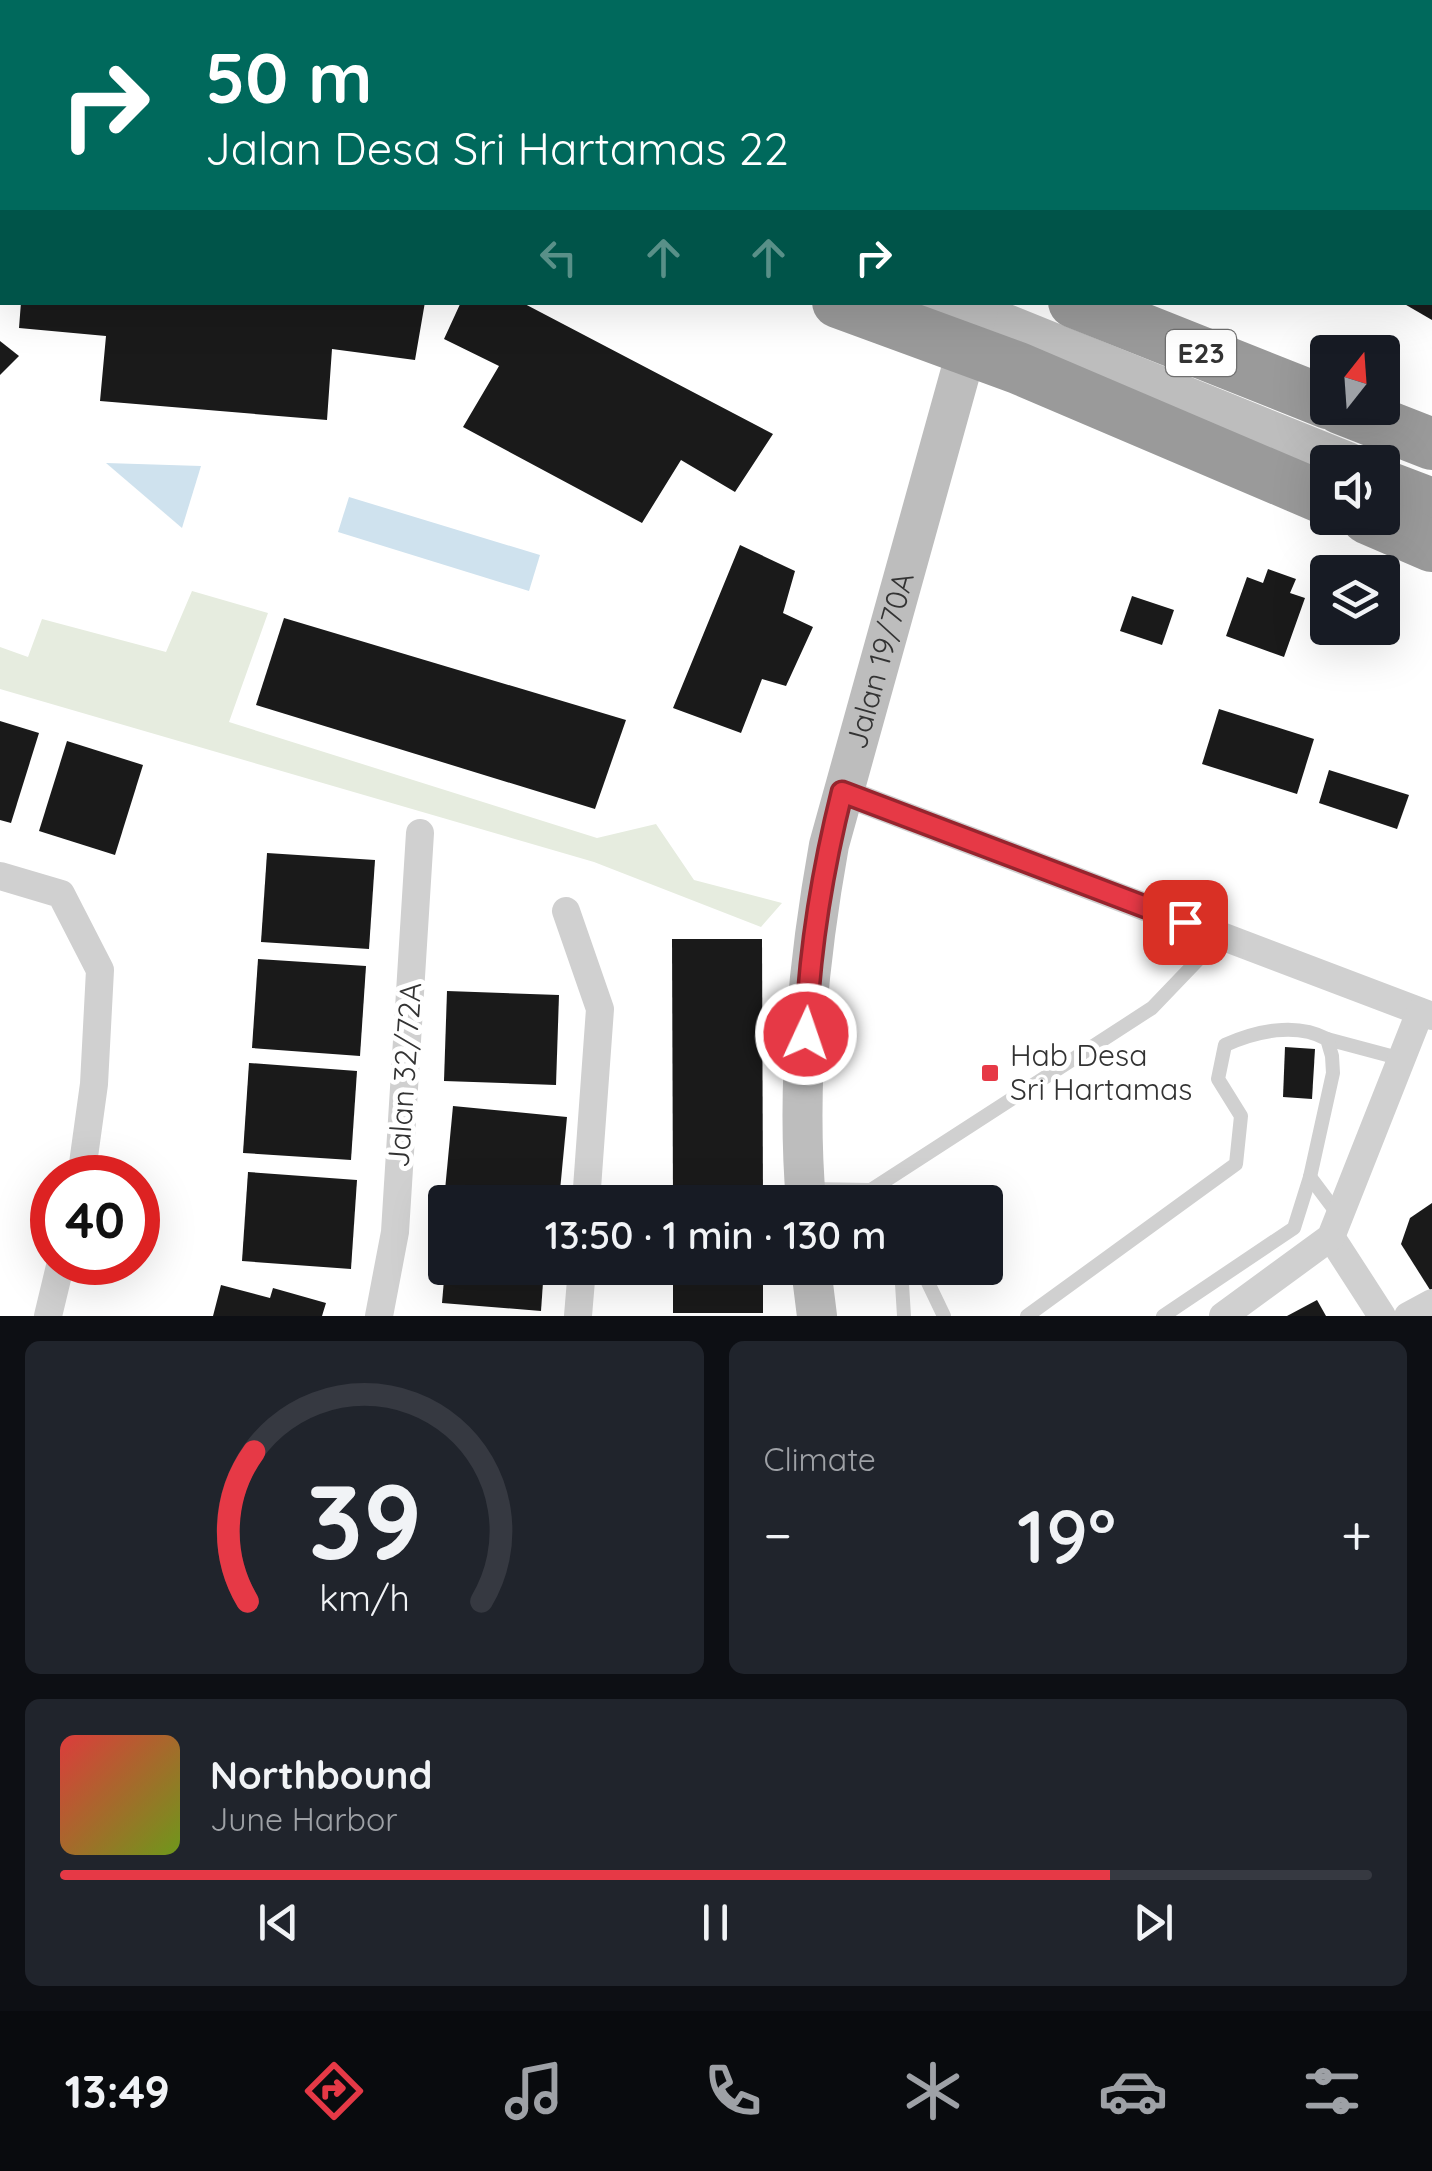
<!DOCTYPE html>
<html lang="en">
<head>
<meta charset="utf-8">
<style>
	:root { --surface:#171b24; --page:#20242c; --text:#f1f3f6; --muted:#9ea1a6; --line:#363941; --accent:#e63946 }
	body { margin:0; font-family:Quicksand,sans-serif; background:var(--page); color:var(--text); height:100vh; display:flex; flex-direction:column; font-size:38px; white-space:nowrap }
	* { box-sizing:border-box; margin:0 }
	p { font-size:32px; color:var(--muted) }
	.icon { flex:none; width:55px; height:55px; fill:none; stroke:currentColor; stroke-width:2; stroke-linecap:round; stroke-linejoin:round }
	.map { position:relative; height:1316px; overflow:hidden }
	.sheet { display:flex; flex-direction:column; gap:25px; padding:25px; background:#0d0f14; flex:1 }
	.sheet>* { flex:none }
	.banner { position:absolute; left:0px; top:0px; width:1432px; height:305px; box-shadow:0 10px 40px #0002; background:#00695c; color:#fff; overflow:hidden }
	.needle { width:65px; rotate:17deg }
	.tools { position:absolute; left:1310px; top:335px; display:grid; gap:20px }
	.tools a { display:grid; place-items:center; width:90px; height:90px; border-radius:10px; background:var(--surface); box-shadow:0 10px 40px #0002; font-size:50px }
	.speed { position:absolute; left:30px; top:1155px; display:flex; gap:20px; font-size:50px; font-weight:700; text-align:center }
	.speed>* { display:grid; place-content:center; width:130px; height:130px; border-radius:50%; background:var(--surface); box-shadow:0 10px 40px #0002; line-height:1 }
	.speed .limit { border:15px solid #d22; background:#fff; color:#111 }
	.pin { position:absolute; display:grid; place-items:center; width:85px; height:85px; color:#fff; margin:-42px; border-radius:20px; box-shadow:0 5px 15px #0006 }
	.me { position:absolute; width:110px; margin:-55px; rotate:3deg; stroke-linejoin:round; filter:drop-shadow(0 0 8px #0008) }
	.turn { display:flex; align-items:center; gap:35px; height:210px; padding:0 40px; font-size:45px }
	.turn .icon { width:130px; height:130px; stroke-width:2.5 }
	.turn b { display:block; font-size:70px; line-height:85px }
	.lanes { display:flex; align-items:center; height:95px; padding:0 40px; background:#0003; justify-content:center; gap:50px; direction:ltr }
	.lanes .off { opacity:.35 }
	.big { font-size:75px; font-weight:600; line-height:1.1 }
	.sheet .card { flex:1; display:flex; flex-direction:column; justify-content:center; gap:15px; min-width:0; padding:0 35px; border-radius:15px; background:var(--page) }
	.sheet .dial { align-items:center; gap:0 }
	.dial svg { height:260px; overflow:visible; fill:none; stroke:var(--line); stroke-width:7; stroke-linecap:round; text-anchor:middle }
	.dial text { fill:var(--text); stroke:none }
	.song { display:flex; align-items:center; gap:30px }
	.cover { width:120px; height:120px; border-radius:15px; background:linear-gradient(135deg,hsl(0 70% 55%),hsl(80 70% 35%)) }
	.played { height:10px; border-radius:5px; background:linear-gradient(90deg,var(--accent) 80%,var(--line) 80%) }
	.keys { display:flex; justify-content:space-around; direction:ltr }
	.heat { display:flex; justify-content:space-between; align-items:center; font-size:55px; direction:ltr }
	.sheet .tiles { flex:1; display:grid; gap:25px; grid-template-columns:1fr 1fr }
	.card:last-child { grid-column:span 2 }
	.trip { position:absolute; left:428px; top:1185px; width:575px; height:100px; border-radius:10px; background:var(--surface); box-shadow:0 10px 40px #0002; font-weight:600; line-height:100px; text-align:center }
	.tab-bar { display:flex; height:160px; justify-content:space-around; align-items:center; background:#090b0e; color:var(--muted) }
	.tab-bar .icon { width:70px; height:70px }
	.tab-bar .active { color:var(--accent) }
	.tab-bar b { font-size:45px; color:var(--text) }
	.map>svg:first-child { display:block }
	.green { fill:#e6ecdf }
	.water { fill:#cfe2ee }
	.building { fill:#1a1a1a }
	.lines { fill:none; stroke-linecap:round; stroke-linejoin:round }
	.lane { stroke:#d0d0d0; stroke-width:14 }
	.street { stroke:#d0d0d0; stroke-width:28 }
	.secondary { stroke:#bdbdbd; stroke-width:40 }
	.highway { stroke:#9a9a9a; stroke-width:52 }
	.highway-bridge { stroke:#9a9a9a; stroke-width:52 }
	.route-casing { stroke:#96252e; stroke-width:25 }
	.route { stroke:#e63946; stroke-width:18 }
	.poi-dot { fill:#e63946; stroke:#fff; stroke-width:4 }
	.labels { text-anchor:middle; stroke-width:10; stroke-linejoin:round; paint-order:stroke }
	.shield { fill:#fff; stroke:#707070; stroke-width:2.5 }
	.shield-label { font-size:28px; font-weight:bold; fill:#333 }
	.street-label { font-size:30px; fill:#333; stroke:#fff }
	.poi-label { font-size:30px; fill:#333; stroke:#fff; text-anchor:start }
</style>
</head>
<body>
<div class="map">
<svg width="1432" height="1316" viewBox="0 0 1432 1316">
	<rect width="100%" height="100%" fill="#fff"/>
	<polygon class="green" points="192,591 268,613 229,722 597,838 656,824 694,880 782,903 761,927 594,862 0,689 0,647 28,657 42,619 166,652"/>
	<g class="water">
		<polygon points="106,463 201,466 182,528"/>
		<polygon points="349,497 540,555 529,591 338,532"/>
	</g>
	<g class="building">
		<polygon points="21,302 425,302 415,360 332,349 327,420 100,401 106,336 19,328"/>
		<polygon points="461,302 521,302 773,434 735,492 681,460 642,523 463,427 499,366 444,339"/>
		<polygon points="1401,302 1432,302 1432,320"/>
		<polygon points="0,341 19,356 0,375"/>
		<polygon points="740,545 795,571 783,613 813,627 786,686 762,679 741,733 673,708"/>
		<polygon points="1268,569 1296,579 1290,593 1305,598 1284,657 1226,636 1247,577 1263,583"/>
		<polygon points="1132,596 1174,610 1162,645 1120,631"/>
		<polygon points="284,618 626,720 595,809 256,705"/>
		<polygon points="1219,709 1314,739 1297,794 1202,764"/>
		<polygon points="0,721 39,733 11,823 0,820"/>
		<polygon points="67,741 143,765 115,855 39,831"/>
		<polygon points="1329,770 1409,795 1397,829 1319,803"/>
		<polygon points="267,853 375,860 369,949 261,942"/>
		<polygon points="672,939 762,939 763,1202 673,1202"/>
		<polygon points="258,959 366,966 360,1056 252,1048"/>
		<polygon points="447,991 559,995 556,1085 444,1081"/>
		<polygon points="1285,1047 1315,1049 1312,1099 1283,1097"/>
		<polygon points="249,1063 357,1071 351,1160 243,1153"/>
		<polygon points="453,1106 567,1117 559,1201 445,1190"/>
		<polygon points="248,1172 357,1180 351,1269 242,1261"/>
		<polygon points="1432,1203 1432,1293 1401,1244 1410,1218"/>
		<polygon points="445,1268 544,1268 541,1311 442,1303"/>
		<rect x="673" y="1268" width="90" height="45"/>
		<polygon points="221,1285 270,1298 273,1288 326,1303 322,1316 213,1316"/>
		<polygon points="1317,1300 1326,1316 1287,1316"/>
	</g>
	<g class="lines">
		<g class="lane">
			<polyline points="1327,1039 1402,1059"/>
			<polyline points="1310,1177 1340,1217"/>
			<polyline points="810,1189 871,1190 1152,1008 1221,936"/>
			<polyline points="901,1268 904,1316"/>
			<polyline points="921,1268 944,1316"/>
			<path d="M1027 1316 1236 1164 1241 1116 1218 1079 1225 1045C1256 1031 1296 1022 1327 1039L1332 1056 1333 1073 1310 1177 1294 1228 1163 1316"/>
		</g>
		<g class="street">
			<polyline points="651,2 653,0"/>
			<polyline points="842,792 1432,1016"/>
			<polyline points="0,876 61,894 100,970 94,1084 81,1178"/>
			<polyline points="566,911 600,1009 586,1202"/>
			<polyline points="1331,1237 1382,1316"/>
			<polyline points="48,1316 61,1262"/>
			<polyline points="379,1316 395,1232 420,833"/>
			<polyline points="578,1316 582,1268"/>
			<polyline points="1223,1316 1331,1237 1420,1012"/>
			<polyline points="1408,1316 1432,1303"/>
		</g>
		<g class="secondary">
			<polyline points="252,0 255,2"/>
			<polyline points="340,0 343,2"/>
			<polyline points="940,302 1004,323 1348,462"/>
			<path id="s1" d="M806 1202C796 1084 808 962 829 845L980 302"/>
			<polyline points="811,1268 817,1316"/>
		</g>
		<g class="highway">
			<polyline points="0,55 2,55"/>
			<polyline points="0,127 2,127"/>
			<polyline points="1074,302 1328,403"/>
			<polyline points="1340,408 1432,444"/>
			<polyline points="1382,485 1432,504"/>
			<polyline points="1367,518 1432,546"/>
		</g>
		<polyline class="highway-bridge" points="838,302 1018,368 1328,500"/>
	</g>
	<g class="lines">
		<g class="route-casing">
			<path id="route" d="M806 1034C809 952 822 872 842 792L1185 922"/>
		</g>
		<use href="#route" class="route"/>
	</g>
	<rect class="poi-dot" x="980" y="1063" width="20" height="20" rx="5"/>
	<g class="labels">
		<rect class="shield" x="1166" y="330" width="70" height="46" rx="8"/>
		<g class="shield-label">
			<text x="1201" y="363">E23</text>
		</g>
		<g class="street-label">
			<text dy="10" stroke="none"><textPath href="#s1" startOffset="550">Jalan 19/70A</textPath></text>
			<text transform="translate(405 1075) rotate(-86)" y="10">Jalan 32/72A</text>
		</g>
		<g class="poi-label">
			<text x="1010" y="1066">Hab Desa<tspan x="1010" dy="34">Sri Hartamas</tspan></text>
		</g>
	</g>
</svg>
<div class="tools">
<a><svg class="needle" viewBox="-14 -14 28 28"><path d="M0-13l5 13h-10z" fill="#e53935"/><path d="M0 13l5-13h-10z" fill="#9ea1a6"/></svg></a>
<a><svg class="icon" aria-label="sound" viewBox="0 0 24 24"><path d="M4 9h4l5-4v14l-5-4H4zM17 9q2 3 0 6"/></svg></a>
<a><svg class="icon" aria-label="layers" viewBox="0 0 24 24"><path d="M12 4l9 5-9 5-9-5zM3 14l9 5 9-5"/></svg></a>
</div>
<div class="speed"><div class="limit">40</div></div>
<div class="pin" style="left:1185px;top:922px;background:#d93025"><svg class="icon" aria-label="arrive" viewBox="0 0 24 24"><path d="M6 21V4h12l-3 4 3 4H6"/></svg></div>
<svg class="me" style="left:806px;top:1034px" viewBox="-20 -20 40 40"><circle r="17" fill="#e63946" stroke="#fff" stroke-width="3"/><path d="M0-11L8 9 0 5-8 9z" fill="#fff"/></svg>
<div class="trip">13:50 · 1 min · 130 m</div>
<div class="banner">
<div class="turn"><svg class="icon" aria-label="right" viewBox="0 0 24 24"><path d="M7 20v-9h11M14 6l5 5-5 5"/></svg><div><b>50 m</b>Jalan Desa Sri Hartamas 22</div></div>
<div class="lanes"><svg class="icon off" aria-label="left" viewBox="0 0 24 24"><path d="M17 20v-9H6M10 6l-5 5 5 5"/></svg><svg class="icon off" aria-label="ahead" viewBox="0 0 24 24"><path d="M12 20V5M6 11l6-6 6 6"/></svg><svg class="icon off" aria-label="ahead" viewBox="0 0 24 24"><path d="M12 20V5M6 11l6-6 6 6"/></svg><svg class="icon" aria-label="right" viewBox="0 0 24 24"><path d="M7 20v-9h11M14 6l5 5-5 5"/></svg></div>
</div>
</div>
<section class="sheet">
<div class="tiles">
<div class="card dial"><svg viewBox="0 0 100 80">
<path d="M14 69A42 42 0 1 1 86 69"/>
<path d="M14 69A42 42 0 0 1 16 23" stroke="#e63946"/>
<text x="50" y="56" font-size="32" font-weight="700">39</text>
<text x="50" y="72" font-size="11">km/h</text>
</svg></div>
<div class="card"><p>Climate</p>
<div class="heat"><a>−</a><b class="big">19°</b><a>+</a></div>
</div>
<div class="card">
<div class="song"><i class="cover"></i><div><b>Northbound</b><p>June Harbor</p></div></div>
<div class="played"></div>
<div class="keys"><svg class="icon" aria-label="previous" viewBox="0 0 24 24"><path d="M18 5L8 12l10 7zM5 5v14"/></svg><svg class="icon" aria-label="pause" viewBox="0 0 24 24"><path d="M8 5v14M16 5v14"/></svg><svg class="icon" aria-label="next" viewBox="0 0 24 24"><path d="M6 5l10 7-10 7zM19 5v14"/></svg></div>
</div>
</div>
</section>
<nav class="tab-bar">
<b>13:49</b>
<svg class="icon active" aria-label="directions" viewBox="0 0 24 24"><path d="M12 3l9 9-9 9-9-9zM9 14v-3h6M13 9l2 2-2 2"/></svg>
<svg class="icon" aria-label="music" viewBox="0 0 24 24"><path d="M9 18V5l10-2v13"/><circle cx="6" cy="18" r="3"/><circle cx="16" cy="16" r="3"/></svg>
<svg class="icon" aria-label="phone" viewBox="0 0 24 24"><path d="M5 4h4l2 5-3 2q2 4 5 5l2-3 5 2v4C11 20 4 13 5 4z"/></svg>
<svg class="icon" aria-label="climate" viewBox="0 0 24 24"><path d="M12 3v18M4 7l16 10M4 17L20 7"/></svg>
<svg class="icon" aria-label="car" viewBox="0 0 24 24"><path d="M5 17H2v-5l4-1 3-4h7l3 4 3 1v5h-3M9 17h6M6 11h13"/><circle cx="7" cy="17" r="2"/><circle cx="17" cy="17" r="2"/></svg>
<svg class="icon" aria-label="filters" viewBox="0 0 24 24"><path d="M4 7h16M4 17h16"/><circle cx="9" cy="7" r="2"/><circle cx="15" cy="17" r="2"/></svg>
</nav>
</body>
</html>
